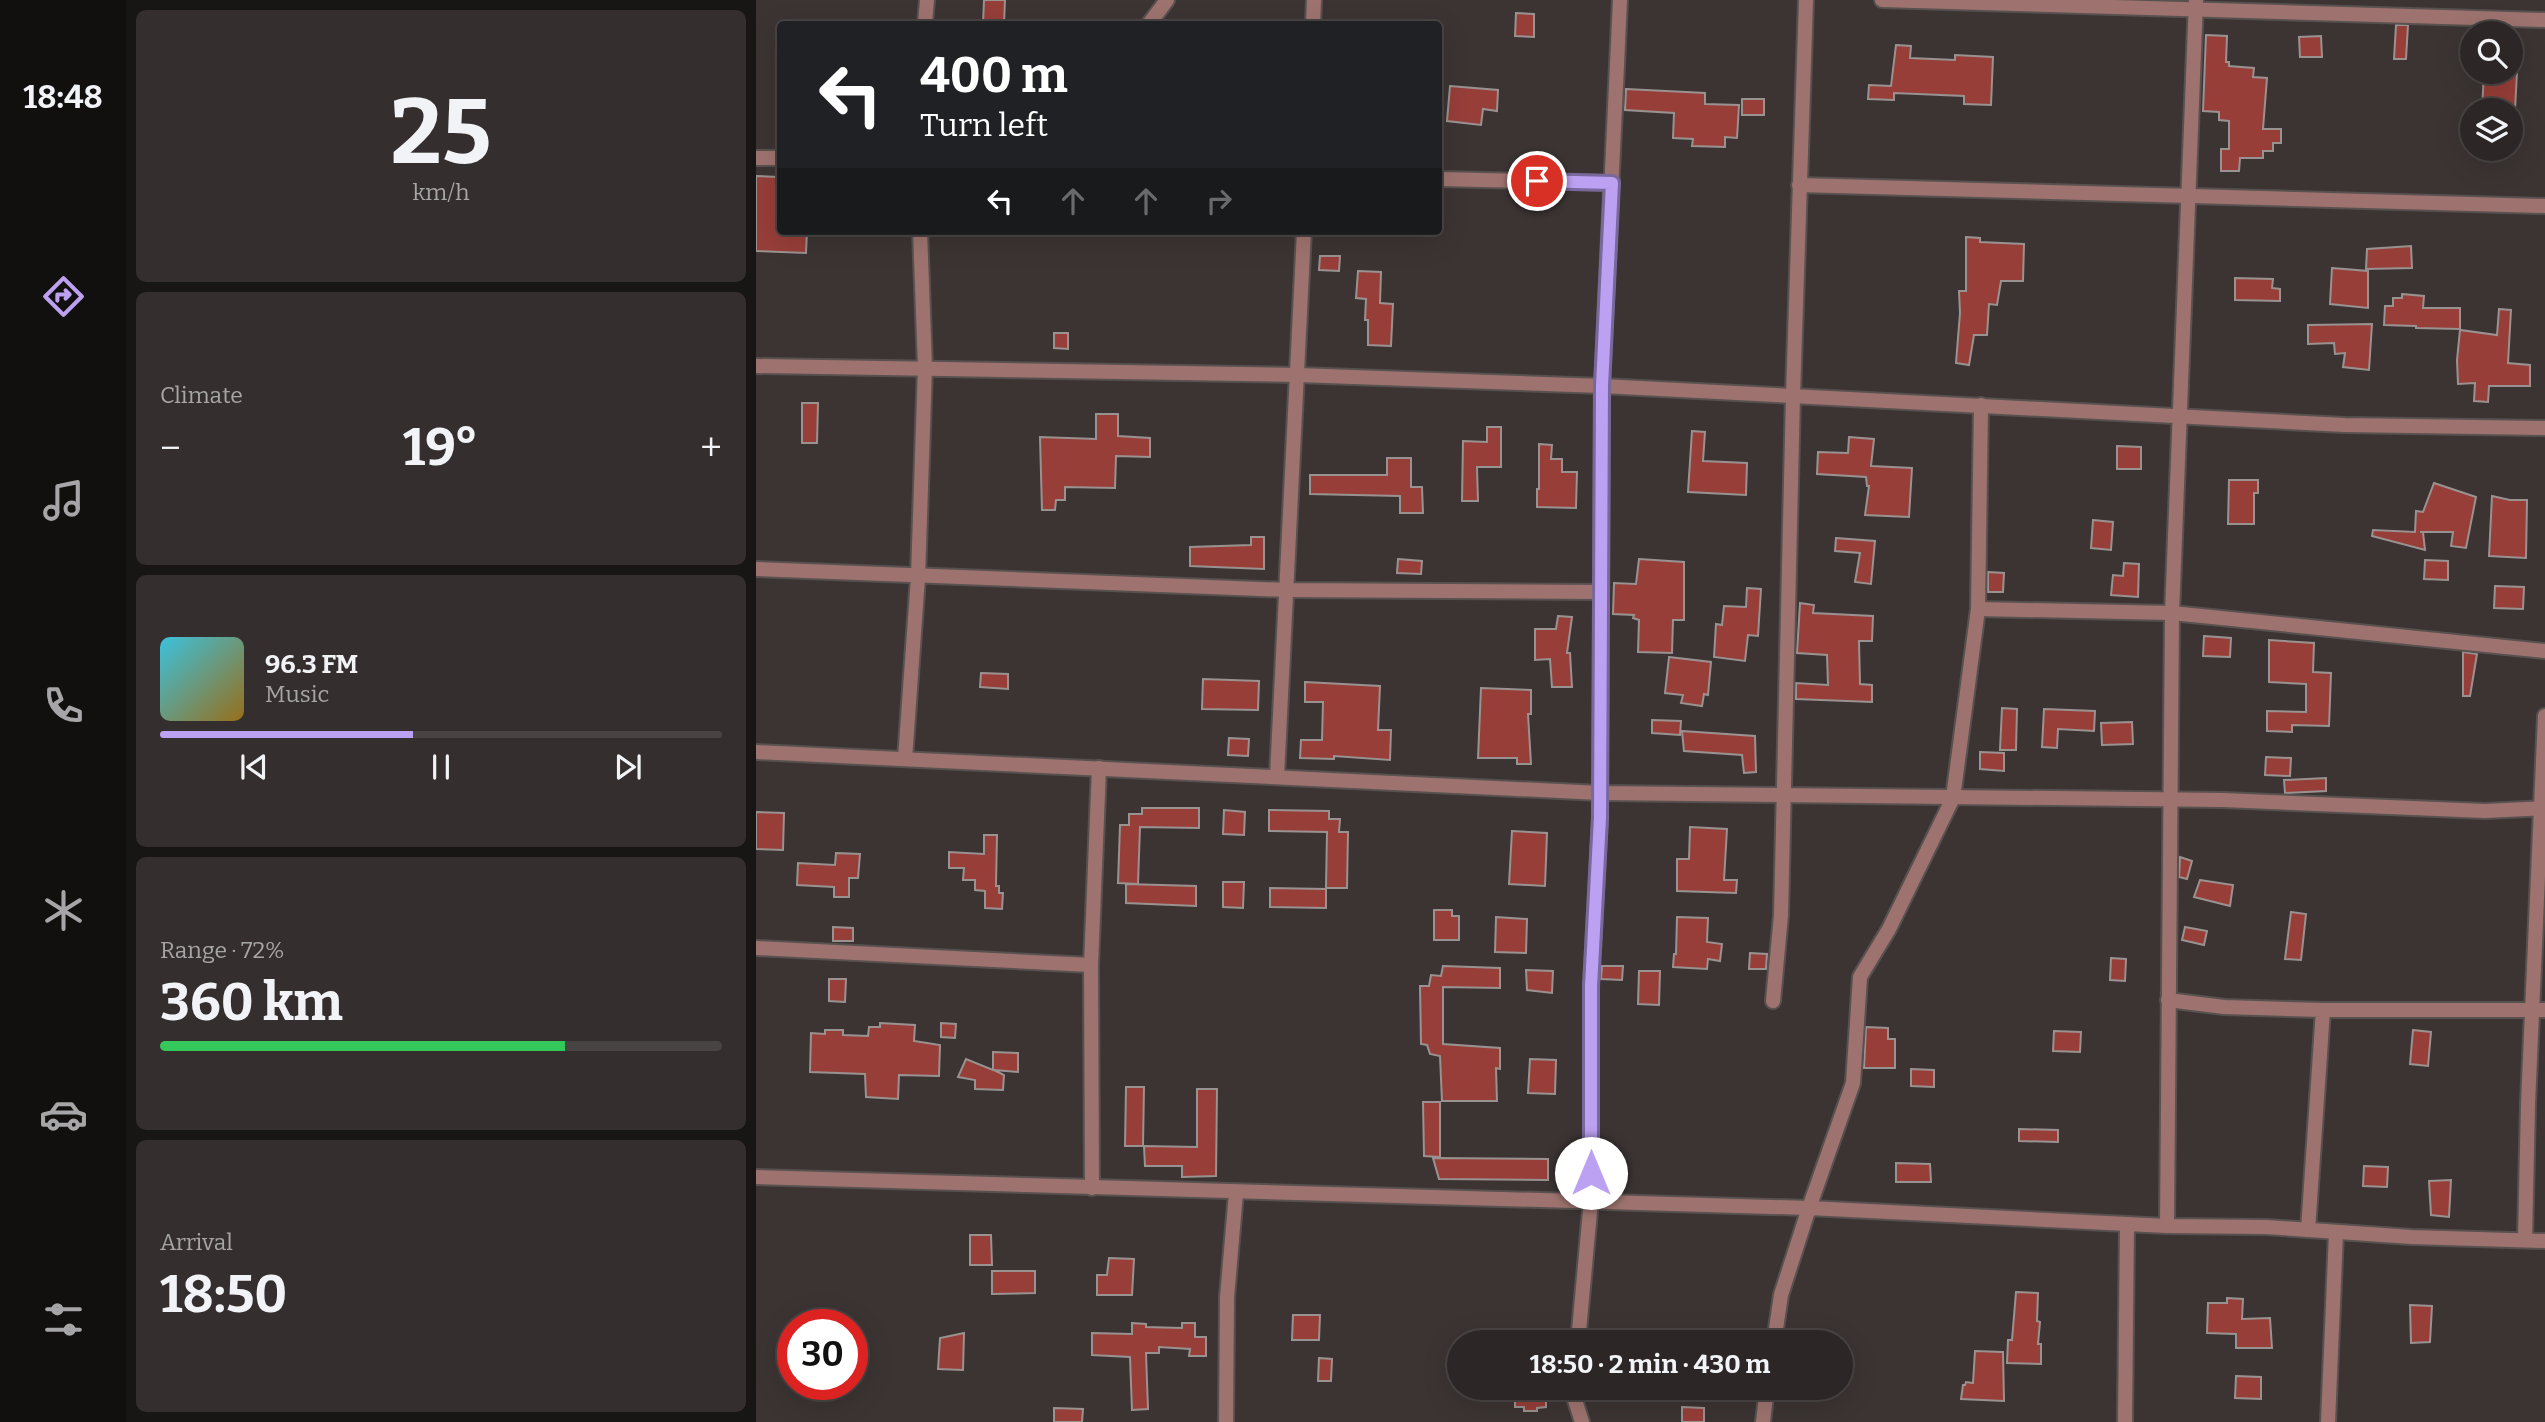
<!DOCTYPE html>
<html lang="en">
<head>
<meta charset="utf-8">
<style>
	:root { --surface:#2c2726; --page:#342f2e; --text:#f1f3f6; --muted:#a6a5a7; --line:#484443; --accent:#bca0f2 }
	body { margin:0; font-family:Bitter,serif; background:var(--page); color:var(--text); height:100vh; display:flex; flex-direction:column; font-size:26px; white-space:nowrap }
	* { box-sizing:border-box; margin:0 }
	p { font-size:23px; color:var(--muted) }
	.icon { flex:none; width:38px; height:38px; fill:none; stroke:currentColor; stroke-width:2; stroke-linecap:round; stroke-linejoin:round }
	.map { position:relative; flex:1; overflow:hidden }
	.sheet { display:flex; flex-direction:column; gap:10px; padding:10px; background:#181515; width:630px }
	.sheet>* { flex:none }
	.banner { position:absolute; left:21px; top:21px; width:665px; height:214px; border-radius:7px; box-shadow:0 7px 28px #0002,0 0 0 2px var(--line); background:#202124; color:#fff; overflow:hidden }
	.controls { position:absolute; left:1704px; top:21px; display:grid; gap:14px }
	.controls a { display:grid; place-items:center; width:63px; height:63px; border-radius:50%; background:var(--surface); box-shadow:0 7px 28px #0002,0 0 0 2px var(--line); font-size:35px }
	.speed { position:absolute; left:21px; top:1309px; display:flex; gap:14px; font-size:35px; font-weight:700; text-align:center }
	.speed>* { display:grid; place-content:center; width:91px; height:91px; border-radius:50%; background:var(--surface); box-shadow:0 7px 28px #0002,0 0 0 2px var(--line); line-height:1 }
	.speed .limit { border:10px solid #d22; background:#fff; color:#111 }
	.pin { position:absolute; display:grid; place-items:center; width:60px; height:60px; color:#fff; margin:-30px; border:4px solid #fff; border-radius:50%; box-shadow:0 2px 7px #0007 }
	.me { position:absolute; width:77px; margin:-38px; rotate:0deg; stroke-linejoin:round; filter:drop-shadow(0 0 5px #0008) }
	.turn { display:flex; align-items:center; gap:24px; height:147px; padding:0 28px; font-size:32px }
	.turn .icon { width:91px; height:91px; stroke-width:2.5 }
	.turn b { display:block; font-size:49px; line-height:60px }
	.lanes { display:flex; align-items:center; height:66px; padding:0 28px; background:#0003; justify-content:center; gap:35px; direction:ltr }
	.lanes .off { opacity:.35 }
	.big { font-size:52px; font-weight:700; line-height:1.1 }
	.sheet .card { flex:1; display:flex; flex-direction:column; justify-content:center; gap:10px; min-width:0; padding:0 24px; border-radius:10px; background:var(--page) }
	.sheet .dial { align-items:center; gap:0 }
	.dial b { font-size:91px; line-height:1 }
	.song { display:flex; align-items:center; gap:21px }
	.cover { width:84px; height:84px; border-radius:10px; background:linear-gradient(135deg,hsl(190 70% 55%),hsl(40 70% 35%)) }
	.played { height:7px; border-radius:4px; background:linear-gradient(90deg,var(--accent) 45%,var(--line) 45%) }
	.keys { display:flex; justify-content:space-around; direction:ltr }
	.heat { display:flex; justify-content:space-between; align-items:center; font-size:38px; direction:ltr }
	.charge { height:10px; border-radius:5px; background:linear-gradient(90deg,#34c759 72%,var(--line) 0) }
	.trip { position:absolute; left:691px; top:1330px; width:406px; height:70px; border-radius:35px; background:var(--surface); box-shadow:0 7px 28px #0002,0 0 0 2px var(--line); font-weight:700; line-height:70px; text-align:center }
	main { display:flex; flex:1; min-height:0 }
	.tabs { display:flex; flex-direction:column; width:126px; justify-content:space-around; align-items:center; background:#12100f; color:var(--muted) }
	.tabs .icon { width:49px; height:49px }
	.tabs .active { color:var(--accent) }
	.tabs b { font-size:32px; color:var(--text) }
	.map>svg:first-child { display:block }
	.building { fill:#973e39; stroke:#9a9291; stroke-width:2 }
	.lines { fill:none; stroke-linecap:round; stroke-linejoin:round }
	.street-casing { stroke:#585150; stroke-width:18 }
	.street { stroke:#9e736f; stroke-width:14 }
	.route-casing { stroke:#7a689d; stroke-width:18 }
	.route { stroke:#bca0f2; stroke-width:12 }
</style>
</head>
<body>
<main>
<nav class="tabs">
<b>18:48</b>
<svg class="icon active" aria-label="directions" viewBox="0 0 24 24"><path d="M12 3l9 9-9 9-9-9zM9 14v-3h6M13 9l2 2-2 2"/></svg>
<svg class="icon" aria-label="music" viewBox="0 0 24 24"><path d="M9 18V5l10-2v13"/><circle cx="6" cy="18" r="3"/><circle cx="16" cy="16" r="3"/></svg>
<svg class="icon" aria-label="phone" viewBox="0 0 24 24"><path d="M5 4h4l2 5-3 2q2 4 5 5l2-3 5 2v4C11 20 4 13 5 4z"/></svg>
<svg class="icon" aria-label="climate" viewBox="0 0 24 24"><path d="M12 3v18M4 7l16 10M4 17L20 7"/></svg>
<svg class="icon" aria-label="car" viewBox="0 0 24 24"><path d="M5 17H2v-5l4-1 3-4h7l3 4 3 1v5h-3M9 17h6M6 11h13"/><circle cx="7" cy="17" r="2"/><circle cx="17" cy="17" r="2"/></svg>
<svg class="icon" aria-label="filters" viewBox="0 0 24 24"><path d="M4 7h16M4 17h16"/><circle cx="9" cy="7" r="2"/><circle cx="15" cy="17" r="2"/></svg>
</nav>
<section class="sheet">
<div class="card dial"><b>25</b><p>km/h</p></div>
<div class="card"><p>Climate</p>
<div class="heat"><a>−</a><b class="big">19°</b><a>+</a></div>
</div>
<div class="card">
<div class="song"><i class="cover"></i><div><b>96.3 FM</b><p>Music</p></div></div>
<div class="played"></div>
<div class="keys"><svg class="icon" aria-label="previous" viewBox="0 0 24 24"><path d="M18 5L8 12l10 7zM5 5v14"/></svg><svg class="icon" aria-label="pause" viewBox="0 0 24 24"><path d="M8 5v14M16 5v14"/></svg><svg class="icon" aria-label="next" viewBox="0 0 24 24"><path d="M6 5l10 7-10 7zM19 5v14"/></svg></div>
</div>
<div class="card"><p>Range · 72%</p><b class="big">360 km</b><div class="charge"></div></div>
<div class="card"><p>Arrival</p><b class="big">18:50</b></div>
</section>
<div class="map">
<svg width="1789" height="1422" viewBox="0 0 1789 1422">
	<rect width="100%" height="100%" fill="#3b3433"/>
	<g class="building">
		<polygon points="228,0 249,0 248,24 227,24"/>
		<polygon points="760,13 778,14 778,37 759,36"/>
		<polygon points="1640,25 1652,25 1650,59 1638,59"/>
		<polygon points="1450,35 1471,36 1470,62 1473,62 1473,66 1498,68 1497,77 1511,78 1507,129 1525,129 1525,143 1517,143 1517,151 1507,151 1507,158 1484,158 1483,171 1465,171 1465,149 1473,149 1473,121 1463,120 1463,112 1447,111"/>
		<polygon points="1565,36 1566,57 1544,57 1543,37"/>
		<polygon points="1140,45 1155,46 1154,58 1199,60 1199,55 1237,57 1235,105 1208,104 1208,96 1138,93 1138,100 1112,99 1113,85 1135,86"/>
		<polygon points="1728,72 1761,72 1759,110 1726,110"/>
		<polygon points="694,86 742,90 741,111 727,109 725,125 691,121"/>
		<polygon points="870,89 949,93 949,104 983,105 981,138 969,137 969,147 936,146 937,139 917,138 918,113 869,110"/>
		<rect x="986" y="99" width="22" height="16"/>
		<polygon points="0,176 22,177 21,229 51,231 50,253 0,251"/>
		<polygon points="1210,237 1224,238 1224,242 1268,244 1267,281 1245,281 1241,305 1233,304 1231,335 1218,335 1213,365 1200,363 1204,313 1203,291 1210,291"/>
		<polygon points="1655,246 1656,268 1610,269 1611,249"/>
		<polygon points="564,256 584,256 583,271 563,270"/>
		<polygon points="1576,268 1612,271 1612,308 1574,304"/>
		<polygon points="602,271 625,272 624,303 637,304 635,346 612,345 612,320 609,320 610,299 600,298"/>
		<polygon points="1479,278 1517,279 1516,288 1524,289 1524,301 1479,300"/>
		<polygon points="1646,294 1668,296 1667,308 1704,308 1704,329 1660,328 1660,326 1628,325 1629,306 1637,306 1637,298 1646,298"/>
		<polygon points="1743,309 1755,310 1752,363 1774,365 1774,386 1733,386 1732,402 1718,401 1719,383 1702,384 1701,360 1704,330 1741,335"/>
		<polygon points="1616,324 1613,370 1587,367 1589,353 1579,354 1578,343 1552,344 1552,325"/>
		<polygon points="298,333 312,333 312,349 298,348"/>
		<polygon points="46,403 62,403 61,443 46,443"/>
		<polygon points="340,414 362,414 362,436 394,438 394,457 360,456 359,488 309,487 309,500 300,500 299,510 286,510 284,437 340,439"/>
		<polygon points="731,427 745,427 745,467 721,467 722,501 706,501 707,441 731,442"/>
		<polygon points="936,431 949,432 947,461 991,463 990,495 932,492"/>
		<polygon points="1093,437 1118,439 1115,466 1156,468 1153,517 1109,515 1113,486 1111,486 1110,477 1061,474 1062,452 1092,453"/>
		<polygon points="783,444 796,445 795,459 806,459 806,472 821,472 820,508 781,507 781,489 783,489"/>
		<polygon points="1361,446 1385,447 1385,469 1361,469"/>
		<polygon points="631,458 655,458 655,487 666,487 667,513 644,513 644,496 554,494 554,475 631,475"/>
		<polygon points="1473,480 1502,480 1502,493 1498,493 1498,524 1472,524"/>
		<polygon points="1678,483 1720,497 1710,548 1695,546 1697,532 1664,532 1667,532 1669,550 1616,536 1617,530 1659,532 1660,511 1667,512"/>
		<polygon points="1736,496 1754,500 1771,500 1770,558 1733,556"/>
		<polygon points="1337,520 1357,522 1355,550 1335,548"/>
		<polygon points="495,537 508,537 508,569 434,566 434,547 495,545"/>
		<polygon points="1080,538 1119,541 1115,584 1099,582 1104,553 1079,551"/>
		<polygon points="642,559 666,561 665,574 641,573"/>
		<polygon points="883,559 928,562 928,620 917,620 916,653 882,652 883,620 877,618 878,615 857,614 858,583 880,584"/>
		<polygon points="1669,560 1692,561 1692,580 1668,579"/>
		<polygon points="1368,563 1383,564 1382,597 1355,595 1357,575 1367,576"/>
		<polygon points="1232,572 1248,573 1247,592 1232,592"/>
		<polygon points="1739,586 1768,587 1767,609 1738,608"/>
		<polygon points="991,588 1005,589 1002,636 992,635 989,661 958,657 960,624 966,625 968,606 990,607"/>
		<polygon points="1044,603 1058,605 1057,613 1117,616 1116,641 1103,641 1104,684 1116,685 1116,702 1040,699 1040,683 1072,685 1071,655 1041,653"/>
		<polygon points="802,616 816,617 811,653 814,653 816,687 796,687 794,659 779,660 779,629 800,629"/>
		<polygon points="1448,636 1475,638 1474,657 1447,656"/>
		<polygon points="1513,640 1558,643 1557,672 1575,673 1573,726 1536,725 1536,732 1511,731 1511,711 1550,712 1550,684 1513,682"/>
		<polygon points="1707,652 1721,654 1714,696 1707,696"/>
		<polygon points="913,657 955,662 952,695 948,694 946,706 925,703 927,695 909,693"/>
		<polygon points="225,673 252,674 252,689 224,687"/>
		<polygon points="447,679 503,681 502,710 446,709"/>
		<polygon points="549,682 624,686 622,730 635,730 634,760 578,756 578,759 544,758 545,740 566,740 567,702 549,702"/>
		<polygon points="725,688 775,690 775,714 772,714 775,764 761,764 761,758 722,758"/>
		<polygon points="1246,708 1261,709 1260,750 1244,750"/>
		<polygon points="1288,709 1339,711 1338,731 1302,729 1301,748 1286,747"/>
		<polygon points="896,720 925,721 924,735 896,733"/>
		<polygon points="1376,722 1377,744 1346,745 1345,723"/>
		<polygon points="926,731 999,736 1000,772 988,773 986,755 928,751"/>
		<polygon points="473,738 493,739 492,756 472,755"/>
		<polygon points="1224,752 1248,753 1248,771 1224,769"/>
		<polygon points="1510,757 1535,758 1534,776 1509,775"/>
		<polygon points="1570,778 1570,791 1529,793 1528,780"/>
		<polygon points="386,808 443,808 443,828 384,827 382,884 362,883 364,825 373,825 373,814 386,814"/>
		<polygon points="468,810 489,812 488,835 467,834"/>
		<polygon points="513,810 573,811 573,819 584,819 583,832 592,832 591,888 570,888 571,832 513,831"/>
		<polygon points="0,812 28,813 27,850 0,849"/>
		<polygon points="934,827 971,829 968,880 981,880 980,893 921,891 921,859 933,859"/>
		<polygon points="756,831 791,833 789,886 753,884"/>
		<polygon points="228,835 241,835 240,886 243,886 243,893 247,893 246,909 229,908 229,891 219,890 219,880 207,880 208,868 193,868 193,852 228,854"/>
		<polygon points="80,853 104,854 102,878 93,878 93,897 78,897 78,887 41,885 42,863 79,865"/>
		<polygon points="1424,857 1436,861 1431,879 1423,877"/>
		<polygon points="1444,880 1477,885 1474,906 1438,897"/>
		<polygon points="467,882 488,882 487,908 467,907"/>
		<polygon points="370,884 440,886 440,906 370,903"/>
		<polygon points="514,888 570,889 570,908 514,907"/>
		<polygon points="678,910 696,910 696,916 703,916 703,940 678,940"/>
		<polygon points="1535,912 1550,914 1545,960 1529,959"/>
		<polygon points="740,917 771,919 770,953 739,952"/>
		<polygon points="921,917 952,918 951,942 966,944 964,961 952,959 951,969 917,967 918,954 920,954"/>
		<polygon points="77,927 97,928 97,941 77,941"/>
		<polygon points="1429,927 1451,931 1448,945 1426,940"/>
		<polygon points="994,953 1011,954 1010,969 993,969"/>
		<polygon points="1355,958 1370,959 1369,981 1354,980"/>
		<polygon points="687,966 744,968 744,988 687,987 687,1044 744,1048 744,1069 740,1068 741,1101 686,1101 684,1056 674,1054 671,1045 665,1044 664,986 673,986 675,975 685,976"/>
		<polygon points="846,966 867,966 866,980 845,979"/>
		<polygon points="770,970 797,971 796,993 771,990"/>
		<polygon points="883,971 904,971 903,1005 882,1004"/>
		<polygon points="73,979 90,979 89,1002 73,1001"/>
		<polygon points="124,1023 159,1025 158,1041 184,1045 183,1076 143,1075 142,1099 110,1097 109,1074 54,1072 55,1033 69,1034 69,1030 87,1030 87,1035 112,1036 113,1027 124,1027"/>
		<polygon points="185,1023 200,1024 199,1038 185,1037"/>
		<polygon points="1110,1027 1132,1028 1132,1039 1139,1039 1139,1068 1108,1068"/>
		<polygon points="1657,1030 1675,1032 1672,1066 1654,1064"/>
		<polygon points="1298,1031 1325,1032 1324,1052 1297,1051"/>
		<polygon points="237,1052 262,1053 262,1072 238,1070 248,1075 247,1090 219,1089 219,1080 202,1077 210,1059 237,1070"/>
		<polygon points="774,1059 800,1060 799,1094 772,1093"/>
		<polygon points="1155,1069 1178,1070 1178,1087 1155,1086"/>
		<polygon points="370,1087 388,1087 387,1146 369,1146"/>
		<polygon points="441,1089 461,1089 460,1176 426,1177 426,1166 389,1166 388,1146 441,1147"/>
		<polygon points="667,1102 684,1102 684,1157 668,1156"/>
		<polygon points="1263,1129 1302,1130 1302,1142 1263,1141"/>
		<polygon points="677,1158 792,1159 792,1180 683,1179"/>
		<polygon points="1140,1163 1174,1164 1175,1182 1140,1182"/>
		<polygon points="1608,1166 1632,1167 1631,1187 1607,1186"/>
		<polygon points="1695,1180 1693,1217 1675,1215 1673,1181"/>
		<polygon points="214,1235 235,1235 236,1265 214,1265"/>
		<polygon points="353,1258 378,1259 376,1295 341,1295 341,1275 351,1275"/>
		<polygon points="236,1271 279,1271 279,1293 236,1294"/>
		<polygon points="1260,1292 1282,1293 1281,1321 1284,1322 1282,1344 1285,1344 1285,1364 1251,1363 1252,1340 1256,1340"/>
		<polygon points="1471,1298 1487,1299 1486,1319 1514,1318 1516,1348 1480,1348 1480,1334 1451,1333 1452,1303 1471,1303"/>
		<polygon points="1654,1305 1676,1306 1674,1342 1655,1343"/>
		<polygon points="537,1315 564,1315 563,1340 536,1340"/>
		<polygon points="376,1323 390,1324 390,1327 426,1328 426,1323 439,1323 439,1337 450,1337 450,1356 433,1356 434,1349 403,1347 403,1353 390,1353 392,1409 376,1410 374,1357 336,1355 336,1333 376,1334"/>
		<polygon points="208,1333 207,1370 182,1369 184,1338"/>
		<polygon points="1219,1351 1247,1352 1248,1401 1205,1399 1207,1385 1209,1385 1210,1382 1217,1383"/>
		<polygon points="563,1358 576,1359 575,1381 562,1381"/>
		<polygon points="1480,1376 1505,1377 1505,1399 1479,1398"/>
		<polygon points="759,1389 790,1389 790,1407 781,1408 781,1411 768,1411 768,1407 759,1407"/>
		<polygon points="926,1407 948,1408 948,1422 926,1422"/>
		<polygon points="298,1408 327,1409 326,1422 298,1422"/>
	</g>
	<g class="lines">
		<g class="street-casing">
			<g id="street">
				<polyline points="1126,0 1789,20"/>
				<polyline points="169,24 171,0"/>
				<polyline points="393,24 411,0"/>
				<polyline points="557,24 558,0"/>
				<polyline points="0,158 24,158"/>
				<polyline points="682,179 856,183"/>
				<polyline points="1043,185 1789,206"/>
				<polyline points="0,366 542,375 846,386 1589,425 1789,428"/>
				<polyline points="0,569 531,590 844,592"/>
				<polyline points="1222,609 1416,613 1789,651"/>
				<polyline points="0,752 844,793 1467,800 1729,811 1789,808"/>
				<polyline points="149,759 162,577 169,367 164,231"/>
				<polyline points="521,776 548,231"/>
				<polyline points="0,948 335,965"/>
				<polyline points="1412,1000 1468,1007 1567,1010 1552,1230"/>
				<polyline points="1017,1001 1025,915 1037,395 1050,0"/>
				<polyline points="1567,1010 1789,1010"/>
				<polyline points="0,1177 1053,1208 1411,1226 1510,1227 1656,1237 1789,1241"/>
				<polyline points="336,1188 335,965 343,768"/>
				<polyline points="1411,1226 1416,613 1440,0"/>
				<polyline points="1769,1240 1772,1104 1789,716"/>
				<polyline points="822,1342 835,1200 835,986 844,818 846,386 864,0"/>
				<polyline points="1018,1342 1025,1295 1053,1208 1097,1083 1104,977 1133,929 1197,798 1222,609 1225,405"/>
				<polyline points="815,1388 826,1422"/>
				<polyline points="470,1422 471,1297 480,1193"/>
				<polyline points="1007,1422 1011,1388"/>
				<polyline points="1369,1422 1371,1224"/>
				<polyline points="1572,1422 1580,1233"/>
			</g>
		</g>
		<use href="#street" class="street"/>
	</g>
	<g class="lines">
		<g class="route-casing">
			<polyline id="route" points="781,181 856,183 846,386 844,818 835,986 835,1173"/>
		</g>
		<use href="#route" class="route"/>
	</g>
</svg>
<div class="controls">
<a><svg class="icon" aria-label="search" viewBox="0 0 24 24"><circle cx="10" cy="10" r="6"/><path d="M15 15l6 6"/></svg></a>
<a><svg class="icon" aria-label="layers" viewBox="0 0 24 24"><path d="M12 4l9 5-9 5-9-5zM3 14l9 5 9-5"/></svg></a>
</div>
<div class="speed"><div class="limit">30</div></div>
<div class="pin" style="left:781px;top:181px;background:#d93025"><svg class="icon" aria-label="arrive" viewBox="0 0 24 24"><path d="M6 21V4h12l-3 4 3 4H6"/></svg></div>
<svg class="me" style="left:835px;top:1173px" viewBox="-20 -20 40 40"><circle r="19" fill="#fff"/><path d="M0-13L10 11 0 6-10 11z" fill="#bca0f2"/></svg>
<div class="trip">18:50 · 2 min · 430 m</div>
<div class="banner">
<div class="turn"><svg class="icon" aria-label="left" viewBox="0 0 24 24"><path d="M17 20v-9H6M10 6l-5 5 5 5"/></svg><div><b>400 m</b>Turn left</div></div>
<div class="lanes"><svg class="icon" aria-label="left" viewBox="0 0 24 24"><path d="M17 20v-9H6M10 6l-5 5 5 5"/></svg><svg class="icon off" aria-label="ahead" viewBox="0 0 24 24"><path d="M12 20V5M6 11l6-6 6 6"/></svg><svg class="icon off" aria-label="ahead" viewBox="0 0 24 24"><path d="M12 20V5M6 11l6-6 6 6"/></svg><svg class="icon off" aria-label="right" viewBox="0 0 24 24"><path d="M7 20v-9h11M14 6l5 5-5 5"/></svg></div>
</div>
</div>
</main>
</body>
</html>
